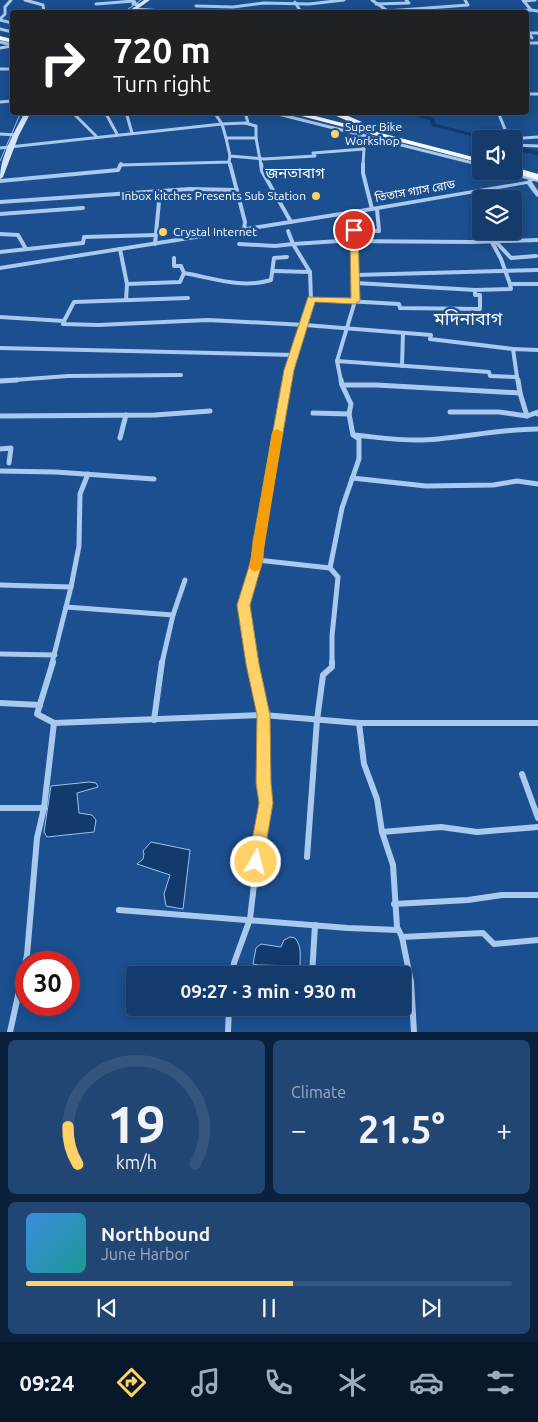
<!DOCTYPE html>
<html lang="en">
<head>
<meta charset="utf-8">
<style>
	:root { --surface:#143b6b; --page:#214673; --text:#f1f3f6; --muted:#9dadc1; --line:#33557e; --accent:#ffd166 }
	body { margin:0; font-family:Ubuntu,"Noto Sans Bengali",sans-serif; background:var(--page); color:var(--text); height:100vh; display:flex; flex-direction:column; font-size:19px; white-space:nowrap }
	* { box-sizing:border-box; margin:0 }
	p { font-size:16px; color:var(--muted) }
	.icon { flex:none; width:28px; height:28px; fill:none; stroke:currentColor; stroke-width:2; stroke-linecap:round; stroke-linejoin:round }
	.map { position:relative; height:1032px; overflow:hidden }
	.drawer { display:flex; flex-direction:column; gap:8px; padding:8px; background:#0b203b; flex:1 }
	.drawer>* { flex:none }
	.hud { position:absolute; left:10px; top:10px; width:519px; height:105px; border-radius:5px; box-shadow:0 2px 12px #0003,0 0 0 1px var(--line); background:#202124; color:#fff; overflow:hidden }
	.tools { position:absolute; left:472px; top:130px; display:grid; gap:10px }
	.tools a { display:grid; place-items:center; width:50px; height:50px; border-radius:5px; background:var(--surface); box-shadow:0 2px 12px #0003,0 0 0 1px var(--line); font-size:25px }
	.speed { position:absolute; left:15px; top:951px; display:flex; gap:10px; font-size:25px; font-weight:700; text-align:center }
	.speed>* { display:grid; place-content:center; width:65px; height:65px; border-radius:50%; background:var(--surface); box-shadow:0 2px 12px #0003,0 0 0 1px var(--line); line-height:1 }
	.speed .limit { border:8px solid #d22; background:#fff; color:#111 }
	.pin { position:absolute; display:grid; place-items:center; width:42px; height:42px; color:#fff; margin:-21px; border:2px solid #fff; border-radius:50%; box-shadow:0 1px 5px #0007 }
	.me { position:absolute; width:55px; margin:-28px; rotate:8deg; stroke-linejoin:round; filter:drop-shadow(0 0 4px #0008) }
	.turn { display:flex; align-items:center; gap:18px; height:105px; padding:0 20px; font-size:22px }
	.turn .icon { width:65px; height:65px; stroke-width:2.5 }
	.turn b { display:block; font-size:35px; line-height:42px }
	.big { font-size:38px; font-weight:700; line-height:1.1 }
	.drawer .widget { flex:1; display:flex; flex-direction:column; justify-content:center; gap:8px; min-width:0; padding:0 18px; border-radius:8px; background:var(--page) }
	.drawer .dial { align-items:center; gap:0 }
	.dial svg { height:130px; overflow:visible; fill:none; stroke:var(--line); stroke-width:7; stroke-linecap:round; text-anchor:middle }
	.dial text { fill:var(--text); stroke:none }
	.song { display:flex; align-items:center; gap:15px }
	.cover { width:60px; height:60px; border-radius:8px; background:linear-gradient(135deg,hsl(210 70% 55%),hsl(180 70% 35%)) }
	.played { height:5px; border-radius:2px; background:linear-gradient(90deg,var(--accent) 55%,var(--line) 55%) }
	.keys { display:flex; justify-content:space-around; direction:ltr }
	.heat { display:flex; justify-content:space-between; align-items:center; font-size:28px; direction:ltr }
	.drawer .tiles { flex:1; display:grid; gap:8px; grid-template-columns:1fr 1fr }
	.widget:last-child { grid-column:span 2 }
	.trip { position:absolute; left:126px; top:966px; width:285px; height:50px; border-radius:5px; background:var(--surface); box-shadow:0 2px 12px #0003,0 0 0 1px var(--line); font-weight:700; line-height:50px; text-align:center }
	.tabs { display:flex; height:80px; justify-content:space-around; align-items:center; background:#08182b; color:var(--muted) }
	.tabs .icon { width:35px; height:35px }
	.tabs .current { color:var(--accent) }
	.tabs b { font-size:22px; color:var(--text) }
	.map>svg:first-child { display:block }
	.water { fill:#123a6d; stroke:#9cc4f0 }
	.lines { fill:none; stroke-linecap:round; stroke-linejoin:round }
	.stream { stroke:#9cc4f0; stroke-width:1 }
	.canal { fill:#123a6d; fill-rule:evenodd }
	.minor-far3 { stroke:#a9c9ee; stroke-width:3 }
	.minor-far2 { stroke:#a9c9ee; stroke-width:4 }
	.minor-far1 { stroke:#a9c9ee; stroke-width:5 }
	.minor { stroke:#a9c9ee; stroke-width:6 }
	.tertiary { fill:#a9c9ee; fill-rule:evenodd }
	.secondary { fill:#d6e6fa; fill-rule:evenodd }
	.trunk { fill:#f8faff; fill-rule:evenodd }
	.route { fill:#ffd166; stroke:#a68842 }
	.slow { fill:#f59e0b }
	.poi-dot { fill:#ffd166; stroke:#1b4f8f; stroke-width:2 }
	.labels { text-anchor:middle; stroke-width:5; stroke-linejoin:round; paint-order:stroke }
	.far-poi-label { font-size:12px; fill:#fff; stroke:#1b4f8f; text-anchor:start }
	.far-street-label { font-size:12px; fill:#fff; stroke:#1b4f8f }
	.far-quarter-label { font-size:15px; fill:#fff; stroke:#1b4f8f }
	.quarter-label { font-size:18px; fill:#fff; stroke:#1b4f8f }
</style>
</head>
<body>
<div class="map">
<svg width="538" height="1032" viewBox="0 0 538 1032">
	<rect width="100%" height="100%" fill="#1b4f8f"/>
	<g class="water">
		<polygon points="89,782 96,783 98,787 77,793 79,813 92,815 96,820 94,832 47,837 44,832 51,786"/>
		<polygon points="151,842 190,850 183,909 166,906 164,894 170,875 137,864 143,859 144,854 143,851"/>
		<path d="M290 937 295 938C302 947 300 955 300 966L258 965 253 964 256 948 261 944 281 947 284 940Z"/>
	</g>
	<g class="lines">
		<g class="stream">
			<polyline points="124,12 141,0"/>
			<polyline points="0,161 21,112"/>
		</g>
		<g class="canal">
			<polygon points="401,112 412,112 434,118 436,124 494,139 483,139 432,126 430,120"/>
			<polygon points="514,146 538,151 538,155 514,150"/>
		</g>
		<g class="minor-far3">
			<polyline points="25,0 43,5 44,12"/>
			<polyline points="372,0 389,12"/>
			<polyline points="523,0 531,10 538,11"/>
			<polyline points="524,1 535,0"/>
			<polyline points="295,2 301,12"/>
			<polyline points="96,4 134,1 135,3 133,4 139,5"/>
			<polyline points="376,4 409,3 406,0"/>
			<polyline points="196,6 233,7 264,3 309,4 344,0"/>
			<polyline points="134,9 177,12"/>
			<polyline points="387,11 468,5 465,0"/>
			<polyline points="502,12 531,10"/>
			<polyline points="0,19 5,14 5,7 11,0"/>
			<polyline points="0,20 12,23"/>
			<polyline points="0,29 12,32"/>
			<polyline points="532,38 529,33 538,33"/>
			<polyline points="0,42 12,45"/>
			<polyline points="526,43 538,43"/>
			<polyline points="0,48 12,46"/>
			<polyline points="0,69 12,69"/>
			<polyline points="526,94 538,94"/>
			<polyline points="0,102 12,101"/>
			<polyline points="72,112 96,136"/>
			<polyline points="105,112 117,134"/>
			<polyline points="126,112 132,133"/>
			<polyline points="214,112 222,124"/>
			<polyline points="245,112 248,123"/>
			<polyline points="270,112 481,165"/>
			<polyline points="498,112 509,139 538,137"/>
			<polygon points="245,123 256,126 256,138 226,138 222,124"/>
			<polyline points="357,132 364,149 363,165"/>
			<polyline points="0,134 16,135"/>
			<polyline points="226,138 230,156 264,159 315,156 313,153 364,149"/>
			<polyline points="256,138 261,165"/>
			<polyline points="514,145 538,146"/>
			<polyline points="0,148 222,124"/>
			<polyline points="229,162 230,165"/>
			<polyline points="120,165 229,162 230,156"/>
		</g>
		<g class="minor-far2">
			<polyline points="230,164 245,222 244,230"/>
			<polyline points="261,164 262,171 291,222"/>
			<polyline points="363,164 363,173 372,209"/>
			<polyline points="478,164 481,165"/>
			<polyline points="504,171 538,180"/>
			<polyline points="0,181 118,170 121,164"/>
			<polyline points="474,192 481,216"/>
			<polyline points="0,202 190,189 237,190"/>
			<polyline points="0,214 83,208"/>
			<polyline points="358,226 339,228 339,241 472,242 538,240"/>
			<polyline points="288,231 293,244 339,241"/>
			<polyline points="486,231 501,259 510,284"/>
			<polyline points="0,234 18,235 26,249"/>
			<polyline points="496,242 511,258 536,256"/>
			<polyline points="155,244 160,191"/>
			<polyline points="239,244 275,246 293,244 310,272"/>
			<path d="M120 249 127 284 180 282 184 273C213 278 242 289 271 280L274 258 287 257"/>
			<polyline points="0,252 83,243 84,237 156,235"/>
			<polyline points="174,258 174,266 181,266 184,273"/>
			<polyline points="274,271 310,272 311,299"/>
			<polyline points="356,275 538,270"/>
			<polyline points="356,283 475,290 511,289 510,284 538,284"/>
			<polyline points="475,290 475,295 480,295 480,309 400,308 399,304 311,299 305,325 431,335 430,339 513,349"/>
			<polyline points="126,300 127,284"/>
			<polyline points="0,317 64,321 63,324 98,325 208,320 305,325 287,381"/>
			<polyline points="64,321 74,302 188,298"/>
			<polyline points="0,348 294,355"/>
			<polyline points="337,361 355,301 354,230 379,231 377,209"/>
			<polyline points="402,366 403,333"/>
			<polyline points="517,377 518,381"/>
			<polyline points="517,377 513,349 538,350"/>
			<polyline points="0,381 68,376 181,375"/>
			<polyline points="341,381 337,361 489,372 490,376 517,377"/>
		</g>
		<g class="minor-far1">
			<polyline points="341,380 342,385 376,385 520,393 518,380"/>
			<polyline points="0,381 17,380"/>
			<polyline points="520,393 527,416"/>
			<polyline points="450,412 499,412 527,416 538,412 538,414"/>
			<polyline points="313,413 349,414"/>
			<polyline points="0,416 155,415 210,411"/>
			<path d="M354 435C376 437 401 441 423 440 462 438 499 429 538 429"/>
			<polyline points="120,438 126,415"/>
			<polyline points="0,449 11,448 9,463"/>
			<polyline points="0,471 56,472 154,479"/>
			<polyline points="352,478 426,486 493,485 517,481 538,484"/>
			<polyline points="257,560 330,568"/>
			<polyline points="0,585 71,587 52,663"/>
			<polyline points="71,587 79,546 80,494 88,474"/>
			<polyline points="66,607 173,615"/>
			<polyline points="0,654 55,655"/>
			<polyline points="162,663 173,615 185,580"/>
			<polyline points="252,663 243,605 257,560 258,541 287,380"/>
			<polyline points="332,663 332,636 338,577 330,568 342,508 359,459 359,439 353,435 349,414 351,404 342,385"/>
		</g>
		<g class="minor">
			<polyline points="53,662 37,714 54,723"/>
			<polyline points="0,703 40,705"/>
			<polyline points="154,720 162,662"/>
			<polyline points="359,723 364,764 377,799 382,832 393,865 397,927 402,937 411,982 414,1032"/>
			<polyline points="522,774 538,818"/>
			<polyline points="0,808 44,808 54,723 263,715 359,723 538,723"/>
			<polyline points="382,832 441,827 477,832 538,827"/>
			<polyline points="307,857 317,720 323,675 332,667 332,662"/>
			<polyline points="394,904 468,900 502,895 538,895"/>
			<polyline points="119,910 348,928 398,930"/>
			<polyline points="402,937 483,933 494,944 538,940"/>
			<polyline points="233,975 234,963 250,919 260,833 266,803 263,783 263,715 252,662"/>
			<polyline points="312,975 315,925"/>
			<polyline points="10,1032 27,955 37,838 44,808"/>
			<polyline points="228,1032 229,1008"/>
		</g>
		<polygon class="tertiary" points="534,174 537,176 532,182 538,191 538,197 536,196 527,184 372,211 0,270 0,266 372,207 527,181"/>
		<g class="secondary">
			<polygon points="144,0 150,0 133,12 128,12"/>
			<path d="M25 112H31L19 135 3 177 0 179C0 156 14 133 25 112Z"/>
		</g>
		<g class="trunk">
			<polygon points="0,36 12,39 12,43 0,40"/>
			<polygon points="286,112 300,112 481,159 481,163"/>
			<polygon points="327,112 339,112 362,122 355,124"/>
			<polygon points="514,167 538,174 538,180 511,172 514,171"/>
		</g>
	</g>
	<polygon class="route" points="354,227 358,230 360,301 355,304 315,302 294,370 264,541 263,560 250,605 259,664 270,715 271,783 273,803 263,862 261,867 256,869 250,867 248,862 259,803 256,783 257,715 246,664 237,605 251,560 253,541 284,370 308,297 351,298 350,230"/>
	<polygon class="slow" points="277,429 283,432 261,568 255,572 249,568 272,432"/>
	<g class="poi-dot">
		<circle cx="335" cy="134" r="5"/>
		<circle cx="316" cy="196" r="5"/>
		<circle cx="163" cy="232" r="5"/>
	</g>
	<g class="labels">
		<g class="far-poi-label">
			<text x="345" y="131">Super Bike<tspan x="345" dy="14">Workshop</tspan></text>
			<text x="306" y="200" text-anchor="end">Inbox kitches Presents Sub Station</text>
			<text x="173" y="236">Crystal Internet</text>
		</g>
		<g class="far-street-label">
			<text transform="translate(415 191) rotate(-10)" y="4">তিতাস গ্যাস রোড</text>
		</g>
		<g class="far-quarter-label">
			<text x="295" y="178">জনতাবাগ</text>
		</g>
		<g class="quarter-label">
			<text x="468" y="325">মদিনাবাগ</text>
		</g>
	</g>
</svg>
<div class="tools">
<a><svg class="icon" aria-label="sound" viewBox="0 0 24 24"><path d="M4 9h4l5-4v14l-5-4H4zM17 9q2 3 0 6"/></svg></a>
<a><svg class="icon" aria-label="layers" viewBox="0 0 24 24"><path d="M12 4l9 5-9 5-9-5zM3 14l9 5 9-5"/></svg></a>
</div>
<div class="speed"><div class="limit">30</div></div>
<div class="pin" style="left:354px;top:230px;background:#d93025"><svg class="icon" aria-label="arrive" viewBox="0 0 24 24"><path d="M6 21V4h12l-3 4 3 4H6"/></svg></div>
<svg class="me" style="left:256px;top:862px" viewBox="-20 -20 40 40"><circle r="17" fill="#ffd166" stroke="#fff" stroke-width="3"/><path d="M0-11L8 9 0 5-8 9z" fill="#fff"/></svg>
<div class="trip">09:27 · 3 min · 930 m</div>
<div class="hud">
<div class="turn"><svg class="icon" aria-label="right" viewBox="0 0 24 24"><path d="M7 20v-9h11M14 6l5 5-5 5"/></svg><div><b>720 m</b>Turn right</div></div>
</div>
</div>
<section class="drawer">
<div class="tiles">
<div class="widget dial"><svg viewBox="0 0 100 80">
<path d="M14 69A42 42 0 1 1 86 69"/>
<path d="M14 69A42 42 0 0 1 8 46" stroke="#ffd166"/>
<text x="50" y="56" font-size="32" font-weight="700">19</text>
<text x="50" y="72" font-size="11">km/h</text>
</svg></div>
<div class="widget"><p>Climate</p>
<div class="heat"><a>−</a><b class="big">21.5°</b><a>+</a></div>
</div>
<div class="widget">
<div class="song"><i class="cover"></i><div><b>Northbound</b><p>June Harbor</p></div></div>
<div class="played"></div>
<div class="keys"><svg class="icon" aria-label="previous" viewBox="0 0 24 24"><path d="M18 5L8 12l10 7zM5 5v14"/></svg><svg class="icon" aria-label="pause" viewBox="0 0 24 24"><path d="M8 5v14M16 5v14"/></svg><svg class="icon" aria-label="next" viewBox="0 0 24 24"><path d="M6 5l10 7-10 7zM19 5v14"/></svg></div>
</div>
</div>
</section>
<nav class="tabs">
<b>09:24</b>
<svg class="icon current" aria-label="directions" viewBox="0 0 24 24"><path d="M12 3l9 9-9 9-9-9zM9 14v-3h6M13 9l2 2-2 2"/></svg>
<svg class="icon" aria-label="music" viewBox="0 0 24 24"><path d="M9 18V5l10-2v13"/><circle cx="6" cy="18" r="3"/><circle cx="16" cy="16" r="3"/></svg>
<svg class="icon" aria-label="phone" viewBox="0 0 24 24"><path d="M5 4h4l2 5-3 2q2 4 5 5l2-3 5 2v4C11 20 4 13 5 4z"/></svg>
<svg class="icon" aria-label="climate" viewBox="0 0 24 24"><path d="M12 3v18M4 7l16 10M4 17L20 7"/></svg>
<svg class="icon" aria-label="car" viewBox="0 0 24 24"><path d="M5 17H2v-5l4-1 3-4h7l3 4 3 1v5h-3M9 17h6M6 11h13"/><circle cx="7" cy="17" r="2"/><circle cx="17" cy="17" r="2"/></svg>
<svg class="icon" aria-label="filters" viewBox="0 0 24 24"><path d="M4 7h16M4 17h16"/><circle cx="9" cy="7" r="2"/><circle cx="15" cy="17" r="2"/></svg>
</nav>
</body>
</html>
